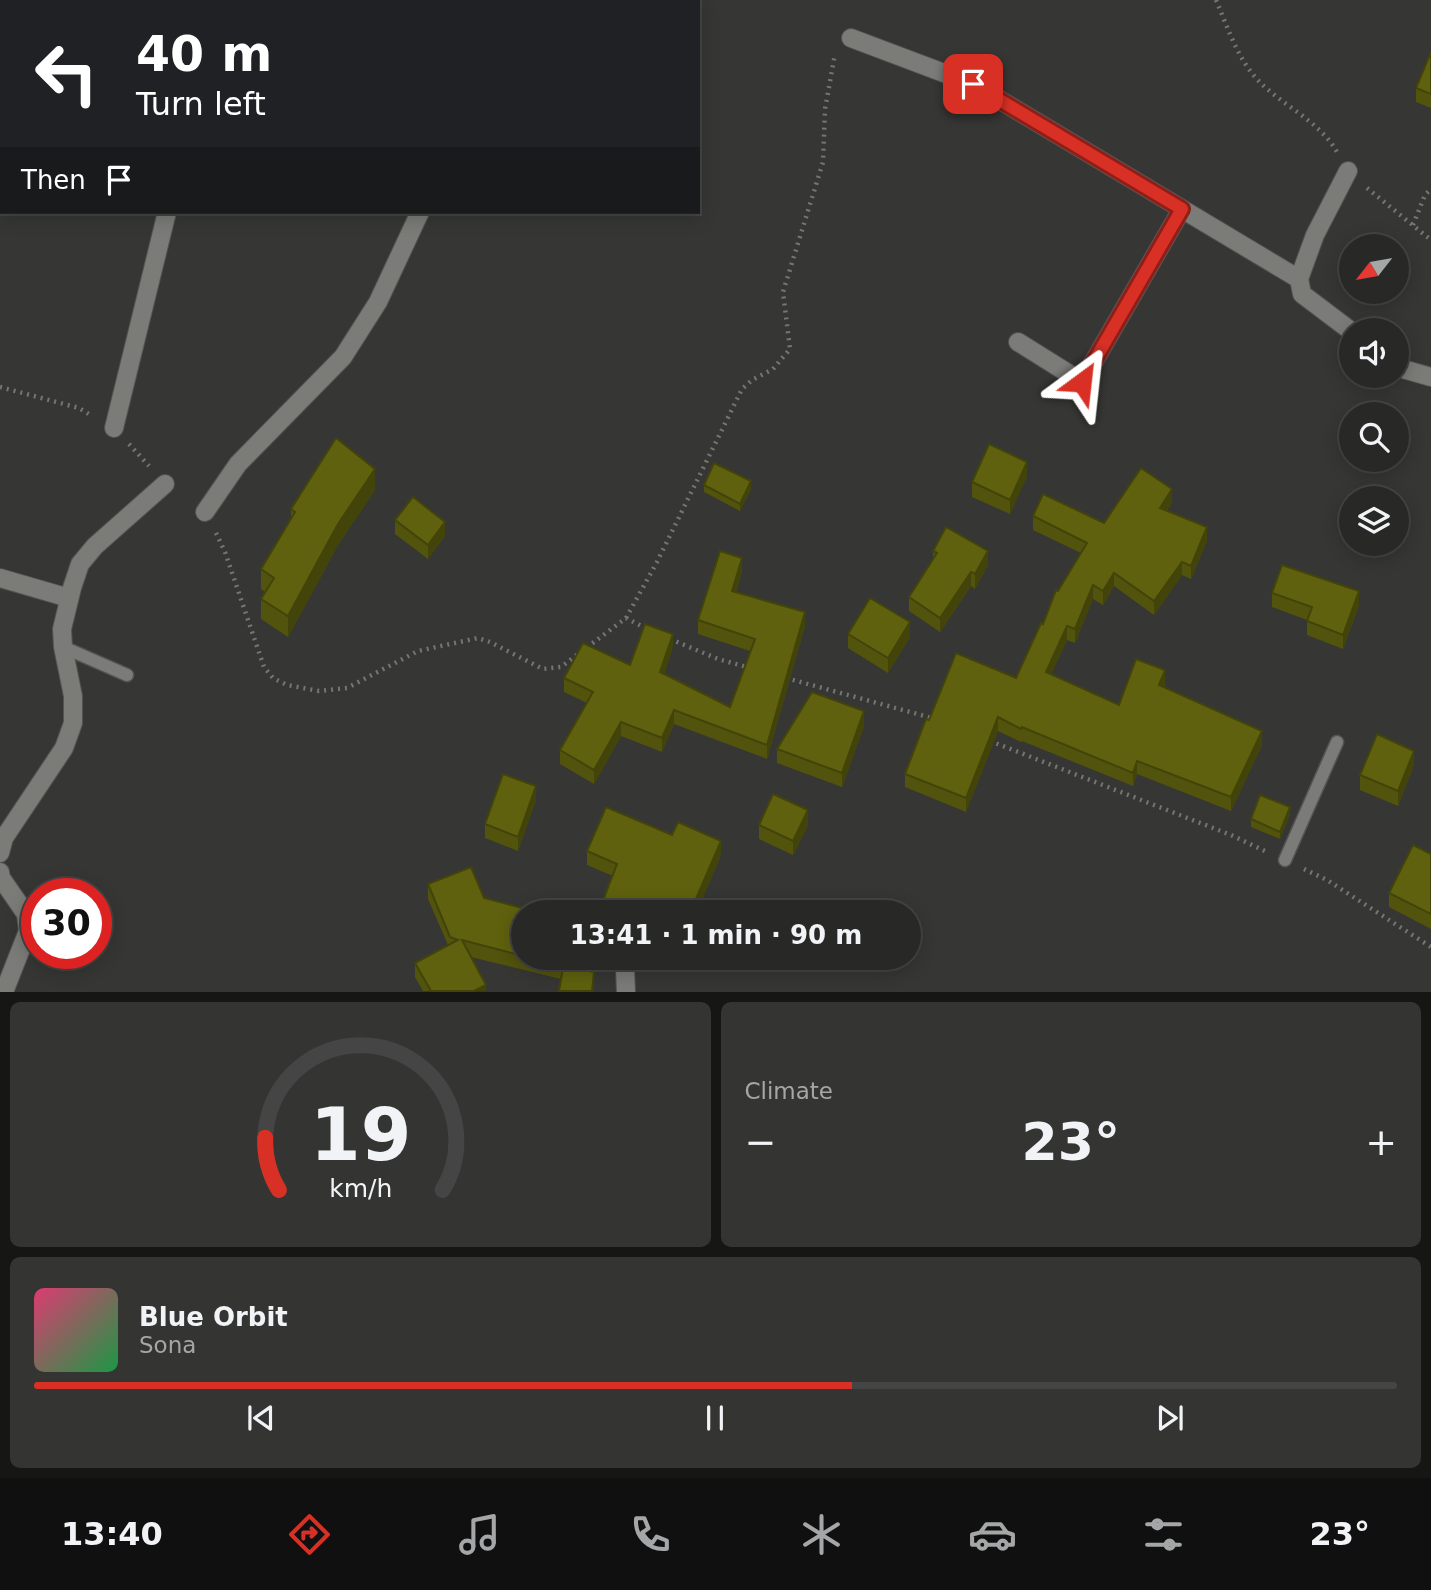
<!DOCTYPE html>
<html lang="en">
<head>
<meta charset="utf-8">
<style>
	:root { --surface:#282927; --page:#343533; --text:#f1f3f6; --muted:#a5a6a7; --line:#444544; --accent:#d93025 }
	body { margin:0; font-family:"DejaVu Sans",sans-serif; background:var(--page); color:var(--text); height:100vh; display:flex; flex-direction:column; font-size:26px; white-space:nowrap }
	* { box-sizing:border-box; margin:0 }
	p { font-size:23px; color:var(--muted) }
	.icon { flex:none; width:38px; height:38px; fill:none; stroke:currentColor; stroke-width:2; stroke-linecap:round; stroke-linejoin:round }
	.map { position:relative; height:992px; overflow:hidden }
	.side { display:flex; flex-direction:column; gap:10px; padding:10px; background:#161715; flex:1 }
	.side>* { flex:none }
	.top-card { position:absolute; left:0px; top:0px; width:700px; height:214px; box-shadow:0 4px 18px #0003,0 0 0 2px var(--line); background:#202124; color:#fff; overflow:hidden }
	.needle { width:46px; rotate:239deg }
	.controls { position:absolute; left:1339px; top:234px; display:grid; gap:14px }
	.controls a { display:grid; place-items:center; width:70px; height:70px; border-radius:50%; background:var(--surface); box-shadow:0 4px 18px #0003,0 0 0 2px var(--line); font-size:35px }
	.speed { position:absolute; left:21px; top:878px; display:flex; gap:14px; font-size:35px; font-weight:700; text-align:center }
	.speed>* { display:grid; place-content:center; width:91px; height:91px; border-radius:50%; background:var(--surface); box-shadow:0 4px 18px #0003,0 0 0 2px var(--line); line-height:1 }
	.speed .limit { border:10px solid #d22; background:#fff; color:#111 }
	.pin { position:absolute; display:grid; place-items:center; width:60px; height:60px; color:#fff; margin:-30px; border-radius:14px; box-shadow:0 4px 10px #0006 }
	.me { position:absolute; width:77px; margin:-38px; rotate:30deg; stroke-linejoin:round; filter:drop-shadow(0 0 5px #0008) }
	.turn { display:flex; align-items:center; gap:24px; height:147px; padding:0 21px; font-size:32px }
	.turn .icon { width:91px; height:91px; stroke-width:2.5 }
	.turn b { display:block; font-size:49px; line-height:60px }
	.then { display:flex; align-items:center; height:66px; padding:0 21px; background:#0003; gap:14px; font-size:26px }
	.big { font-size:52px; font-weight:700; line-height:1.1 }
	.side .widget { flex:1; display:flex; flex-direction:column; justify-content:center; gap:10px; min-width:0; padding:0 24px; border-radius:10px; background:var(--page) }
	.side .dial { align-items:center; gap:0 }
	.dial svg { height:182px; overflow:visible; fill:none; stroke:var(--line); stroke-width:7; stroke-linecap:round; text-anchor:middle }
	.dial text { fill:var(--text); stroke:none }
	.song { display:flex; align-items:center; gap:21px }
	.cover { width:84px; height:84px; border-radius:10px; background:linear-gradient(135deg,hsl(340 70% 55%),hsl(140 70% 35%)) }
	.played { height:7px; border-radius:4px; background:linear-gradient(90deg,var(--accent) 60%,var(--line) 60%) }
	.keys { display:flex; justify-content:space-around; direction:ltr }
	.heat { display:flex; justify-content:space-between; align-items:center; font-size:38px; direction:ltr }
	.side .tiles { flex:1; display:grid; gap:10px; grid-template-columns:1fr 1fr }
	.widget:last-child { grid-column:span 2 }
	.trip { position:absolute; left:511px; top:900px; width:410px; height:70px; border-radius:35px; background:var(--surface); box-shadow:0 4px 18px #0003,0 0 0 2px var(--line); font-weight:700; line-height:70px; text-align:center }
	.dock { display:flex; height:112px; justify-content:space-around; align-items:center; background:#101010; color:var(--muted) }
	.dock .icon { width:49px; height:49px }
	.dock .selected { color:var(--accent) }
	.dock b { font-size:32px; color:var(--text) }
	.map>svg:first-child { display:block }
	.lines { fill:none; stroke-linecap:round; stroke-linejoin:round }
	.service-casing { stroke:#535351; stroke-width:15 }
	.minor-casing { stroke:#535351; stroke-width:20 }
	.path { stroke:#757573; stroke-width:4.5; stroke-dasharray:2 5; stroke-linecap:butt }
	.service { stroke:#7b7b78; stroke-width:12 }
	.minor { stroke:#7b7b78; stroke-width:18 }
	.wall { fill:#52530c }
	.shaded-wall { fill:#42440a }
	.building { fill:#5f610e; stroke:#42440a; stroke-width:2 }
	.route-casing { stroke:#8d1f18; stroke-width:18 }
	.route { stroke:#d93025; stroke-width:12 }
</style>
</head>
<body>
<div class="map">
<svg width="1431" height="992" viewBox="0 0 1431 992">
	<rect width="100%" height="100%" fill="#363734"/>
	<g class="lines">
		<g class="service-casing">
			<g id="service">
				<polyline points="63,647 127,675"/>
				<polyline points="1285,860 1337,742"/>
			</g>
		</g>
		<g class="minor-casing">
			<g id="minor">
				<polyline points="82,2 83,0"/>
				<polyline points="222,2 223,0"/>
				<polyline points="458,2 459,0"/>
				<polyline points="851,38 973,84 1299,279"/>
				<polyline points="0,139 2,139"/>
				<polyline points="1348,171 1315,235 1299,279 1302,294 1351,331"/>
				<polyline points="1018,342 1082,382 1182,209"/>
				<polyline points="1396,367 1431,377"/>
				<polyline points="114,428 167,212"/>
				<polyline points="205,512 238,464 343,357 378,302 420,212"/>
				<polyline points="0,578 69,598"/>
				<polyline points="0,853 4,838 64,748 73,723 73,696 63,647 62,629 72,588 80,564 95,546 165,484"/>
				<polyline points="0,872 1,878 26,914 28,931 4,992"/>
				<polyline points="625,969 626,992"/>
			</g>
		</g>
		<g class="path">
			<path d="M1216 0C1227 26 1237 57 1256 78 1280 105 1318 119 1337 152"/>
			<polyline points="1367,188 1431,240"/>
			<polyline points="1413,225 1425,195 1431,189"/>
			<polyline points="0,387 79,408 92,416"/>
			<polyline points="129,444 149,466"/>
			<polyline points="216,533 225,552 264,667 273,678 287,685 319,691 347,688 418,651 478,638 490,642 543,669 561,667 626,618 649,630"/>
			<polyline points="626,618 657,562 742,389 752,380 773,369 790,349 783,292 823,162 825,109 835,54"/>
			<polyline points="670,639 718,659 750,668"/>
			<polyline points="786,678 932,718"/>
			<polyline points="990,741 1231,835 1267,852"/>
			<polyline points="1304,869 1327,880 1431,947"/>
		</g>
		<use href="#service" class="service"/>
		<use href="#minor" class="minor"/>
	</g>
	<g class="wall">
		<polygon points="1431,52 1431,108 1416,102 1416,88"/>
		<polygon points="1027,476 1010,514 972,497 972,482"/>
		<polygon points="704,485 751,489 740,511 704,492"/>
		<polygon points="375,490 338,545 288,637 261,619 261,599 265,592 261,589 261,569 291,519 291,509"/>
		<polygon points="1172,502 1167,511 1207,541 1191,579 1182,575 1154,615 1114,586 1103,605 1093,599 1075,643 1067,640 1051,674 1119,705 1165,683 1164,687 1262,745 1231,811 1137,774 1133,786 1022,741 1021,742 998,731 966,812 905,787 905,774 929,720 1016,678 1058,591 1081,553 1033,530 1033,516 1104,523"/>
		<polygon points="395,520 445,536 428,559 395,534"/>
		<polygon points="933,551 988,565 975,589 971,586 940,632 909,611 909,597 933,559"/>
		<polygon points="742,572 736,592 805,626 767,759 674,724 662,752 621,736 594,784 560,764 560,750 587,703 564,692 564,678 630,665 673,647 664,674 730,707 750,651 698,634 698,620"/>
		<polygon points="1272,593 1359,605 1343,649 1307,635 1307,620 1272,607"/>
		<polygon points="848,634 910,637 888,673 848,648"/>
		<polygon points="864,726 842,787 777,763 777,749"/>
		<polygon points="1414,765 1398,806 1360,790 1360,775"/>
		<polygon points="536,800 518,851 485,838 485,824"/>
		<polygon points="1290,814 1280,839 1251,827 1251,819"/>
		<polygon points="759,825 808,825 793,855 759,839"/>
		<polygon points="672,835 721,855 697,911 699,912 599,912 613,876 587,865 587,851"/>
		<polygon points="1431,854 1431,929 1389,907 1389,893"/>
		<polygon points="428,884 484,898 523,912 523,957 585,957 584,970 594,986 594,991 559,991 561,979 471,957 486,991 423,991 415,977 415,963 448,945 428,899"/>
		<polygon points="682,957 693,957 691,962"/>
	</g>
	<g class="shaded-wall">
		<polygon points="1027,462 1027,476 1010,514 1010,500"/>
		<polygon points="375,469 375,490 338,545 288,637 288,616 338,524"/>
		<polygon points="751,481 751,489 740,511 740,504"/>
		<polygon points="1172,489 1172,502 1160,522 1160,508"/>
		<polygon points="445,522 445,536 428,559 428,545"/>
		<polygon points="1207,527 1207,541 1191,579 1191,566"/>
		<polygon points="988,551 988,565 975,589 975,574"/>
		<polygon points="742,558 742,572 732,605 732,591"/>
		<polygon points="1182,562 1182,575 1154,615 1154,601"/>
		<polygon points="971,572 971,586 940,632 940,618"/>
		<polygon points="1114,573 1114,586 1103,605 1103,591"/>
		<polygon points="1093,585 1093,599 1075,643 1075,629"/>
		<polygon points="1359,591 1359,605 1343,649 1343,635"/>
		<polygon points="805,612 805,626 767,759 767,745"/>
		<polygon points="910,622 910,637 888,673 888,658"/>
		<polygon points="1067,626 1067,640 1046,685 1046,672"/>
		<polygon points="673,634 673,647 660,686 660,672"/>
		<polygon points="1165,670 1165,683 1159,699 1159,685"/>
		<polygon points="674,710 674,724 662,752 662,738"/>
		<polygon points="864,711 864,726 842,787 842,773"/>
		<polygon points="998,717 998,731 966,812 966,798"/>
		<polygon points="621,722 621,736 594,784 594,770"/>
		<polygon points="1262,731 1262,745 1231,811 1231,797"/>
		<polygon points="1414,751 1414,765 1398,806 1398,791"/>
		<polygon points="1137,761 1137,774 1133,786 1133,773"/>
		<polygon points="536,786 536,800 518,851 518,837"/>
		<polygon points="1290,807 1290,814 1280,839 1280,832"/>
		<polygon points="808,810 808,825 793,855 793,841"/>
		<polygon points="721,841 721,855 697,912 692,908"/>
		<polygon points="584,957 585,957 582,984 582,970"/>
		<polygon points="594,972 594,991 592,991"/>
		<polygon points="486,985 486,991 474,991"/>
	</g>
	<g class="building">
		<polygon points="1431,52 1431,94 1416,88"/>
		<polygon points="336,438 375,469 338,524 288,616 261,599 274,578 261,569 295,512 291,509"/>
		<polygon points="989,444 1027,462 1010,500 972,482"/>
		<polygon points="714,463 751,481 740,504 704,485"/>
		<polygon points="1141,468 1172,489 1160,508 1207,527 1191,566 1182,562 1154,601 1114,573 1103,591 1093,585 1075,629 1067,626 1046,672 1119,705 1136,659 1165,670 1159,685 1262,731 1231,797 1137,761 1133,773 1022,727 1021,729 998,717 966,798 905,774 926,719 929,720 956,653 1016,678 1041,623 1043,624 1056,590 1058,591 1087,543 1033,516 1043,494 1104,523"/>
		<polygon points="413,497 445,522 428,545 395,520"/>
		<polygon points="946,527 988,551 975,574 971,572 940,618 909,597 937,553 933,551"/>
		<polygon points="720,551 742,558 732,591 805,612 767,745 674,710 662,738 621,722 594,770 560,750 593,692 564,678 583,643 630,665 645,624 673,634 660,672 730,707 755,639 698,620"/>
		<polygon points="1282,565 1359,591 1343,635 1307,621 1312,607 1272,593"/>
		<polygon points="870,598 910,622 888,658 848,634"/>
		<polygon points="812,692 864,711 842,773 777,749"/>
		<polygon points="1377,734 1414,751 1398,791 1360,775"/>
		<polygon points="503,774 536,786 518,837 485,824"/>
		<polygon points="773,794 808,810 793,841 759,825"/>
		<polygon points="1260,795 1290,807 1280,832 1251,819"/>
		<polygon points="606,807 672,835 678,822 721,841 692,908 699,912 602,912 599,911 617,864 587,851"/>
		<polygon points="1413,845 1431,854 1431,914 1389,893"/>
		<polygon points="471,867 484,898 538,912 523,912 523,956 462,940 486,985 474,991 431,991 415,963 458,940 450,937 428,884"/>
		<polygon points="529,957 584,957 582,970 594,972 592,991 559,991 563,967 575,969"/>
	</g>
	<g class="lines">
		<g class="route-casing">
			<polyline id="route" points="973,84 1182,209 1082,382"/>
		</g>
		<use href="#route" class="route"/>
	</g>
</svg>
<div class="controls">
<a><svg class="needle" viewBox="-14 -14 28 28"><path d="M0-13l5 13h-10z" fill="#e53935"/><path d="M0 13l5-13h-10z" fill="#a5a6a7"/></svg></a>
<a><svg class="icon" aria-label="sound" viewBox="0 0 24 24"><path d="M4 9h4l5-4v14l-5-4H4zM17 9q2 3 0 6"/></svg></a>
<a><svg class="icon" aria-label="search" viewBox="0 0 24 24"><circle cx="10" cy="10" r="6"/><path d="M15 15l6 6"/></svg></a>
<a><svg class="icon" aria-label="layers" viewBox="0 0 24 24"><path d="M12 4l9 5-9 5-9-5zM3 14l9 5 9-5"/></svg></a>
</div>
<div class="speed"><div class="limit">30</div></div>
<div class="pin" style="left:973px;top:84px;background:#d93025"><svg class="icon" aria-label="arrive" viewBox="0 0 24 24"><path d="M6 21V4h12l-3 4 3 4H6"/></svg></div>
<svg class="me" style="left:1082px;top:382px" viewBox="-20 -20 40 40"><path d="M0-17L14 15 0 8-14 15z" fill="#d93025" stroke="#fff" stroke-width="4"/></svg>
<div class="trip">13:41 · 1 min · 90 m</div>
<div class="top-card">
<div class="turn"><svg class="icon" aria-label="left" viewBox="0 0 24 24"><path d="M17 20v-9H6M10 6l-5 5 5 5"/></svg><div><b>40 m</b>Turn left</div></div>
<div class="then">Then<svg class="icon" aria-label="arrive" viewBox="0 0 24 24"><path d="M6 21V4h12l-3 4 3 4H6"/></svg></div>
</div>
</div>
<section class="side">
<div class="tiles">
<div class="widget dial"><svg viewBox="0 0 100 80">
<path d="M14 69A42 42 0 1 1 86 69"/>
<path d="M14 69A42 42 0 0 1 8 46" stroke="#d93025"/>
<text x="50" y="56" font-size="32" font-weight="700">19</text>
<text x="50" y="72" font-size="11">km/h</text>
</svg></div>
<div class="widget"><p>Climate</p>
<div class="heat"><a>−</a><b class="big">23°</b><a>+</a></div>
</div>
<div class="widget">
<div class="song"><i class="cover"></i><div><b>Blue Orbit</b><p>Sona</p></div></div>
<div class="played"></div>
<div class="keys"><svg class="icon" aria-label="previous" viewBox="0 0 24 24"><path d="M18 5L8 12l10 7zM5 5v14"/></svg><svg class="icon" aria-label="pause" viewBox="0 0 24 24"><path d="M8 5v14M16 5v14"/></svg><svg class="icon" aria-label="next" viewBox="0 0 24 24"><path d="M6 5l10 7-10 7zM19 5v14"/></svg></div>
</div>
</div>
</section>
<nav class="dock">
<b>13:40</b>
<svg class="icon selected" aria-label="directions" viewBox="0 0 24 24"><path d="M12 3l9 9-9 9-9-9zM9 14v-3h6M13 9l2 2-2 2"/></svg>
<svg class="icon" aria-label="music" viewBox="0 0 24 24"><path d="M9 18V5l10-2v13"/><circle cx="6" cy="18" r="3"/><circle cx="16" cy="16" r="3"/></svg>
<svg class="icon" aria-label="phone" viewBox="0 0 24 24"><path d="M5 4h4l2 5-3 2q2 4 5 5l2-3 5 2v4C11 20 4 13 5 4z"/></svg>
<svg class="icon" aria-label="climate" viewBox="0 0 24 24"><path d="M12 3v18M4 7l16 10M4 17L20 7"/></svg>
<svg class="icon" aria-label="car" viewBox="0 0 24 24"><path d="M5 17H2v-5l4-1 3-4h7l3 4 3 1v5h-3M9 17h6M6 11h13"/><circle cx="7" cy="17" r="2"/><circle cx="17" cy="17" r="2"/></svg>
<svg class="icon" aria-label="filters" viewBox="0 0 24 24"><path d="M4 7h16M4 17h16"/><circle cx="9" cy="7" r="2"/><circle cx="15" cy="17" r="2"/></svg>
<b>23°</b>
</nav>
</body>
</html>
